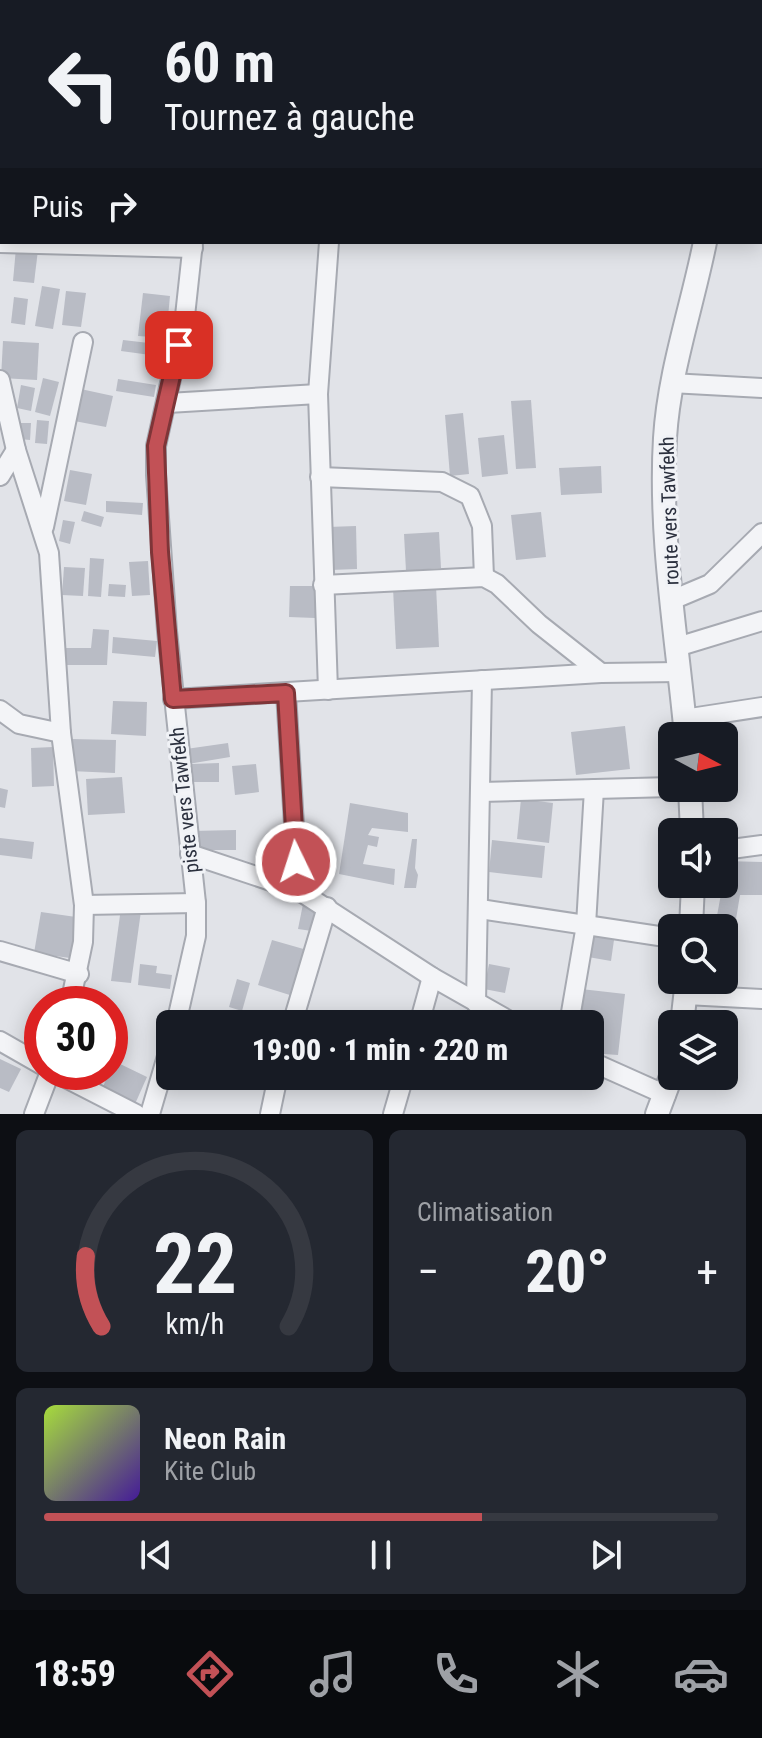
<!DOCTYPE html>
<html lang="fr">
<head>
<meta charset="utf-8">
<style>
	:root { --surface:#171b24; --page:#242831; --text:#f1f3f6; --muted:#9ea1a6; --line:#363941; --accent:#c25156 }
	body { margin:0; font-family:"Roboto Condensed",sans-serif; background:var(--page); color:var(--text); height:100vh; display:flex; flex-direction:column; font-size:30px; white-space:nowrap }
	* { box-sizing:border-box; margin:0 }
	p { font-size:26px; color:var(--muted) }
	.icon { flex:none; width:44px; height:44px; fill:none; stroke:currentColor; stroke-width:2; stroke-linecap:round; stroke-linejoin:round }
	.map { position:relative; height:1114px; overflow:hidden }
	.sheet { display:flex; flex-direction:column; gap:16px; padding:16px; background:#0d0f14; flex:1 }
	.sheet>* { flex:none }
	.top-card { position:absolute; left:0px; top:0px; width:762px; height:244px; box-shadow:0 4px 20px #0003; background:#171b24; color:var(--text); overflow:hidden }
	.needle { width:52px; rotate:97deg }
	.controls { position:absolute; left:658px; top:722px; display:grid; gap:16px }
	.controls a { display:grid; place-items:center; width:80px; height:80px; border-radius:12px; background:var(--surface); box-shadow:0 4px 20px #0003; font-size:40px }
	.speed { position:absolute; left:24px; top:986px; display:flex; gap:16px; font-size:40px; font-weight:700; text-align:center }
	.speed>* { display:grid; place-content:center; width:104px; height:104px; border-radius:50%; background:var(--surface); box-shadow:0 4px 20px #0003; line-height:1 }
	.speed .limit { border:12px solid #d22; background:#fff; color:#111 }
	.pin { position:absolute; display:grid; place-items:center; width:68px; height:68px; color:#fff; margin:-34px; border-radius:16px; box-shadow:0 4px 12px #0006 }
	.me { position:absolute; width:88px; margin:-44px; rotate:356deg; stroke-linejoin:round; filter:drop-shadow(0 0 6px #0008) }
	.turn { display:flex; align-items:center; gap:28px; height:168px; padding:0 32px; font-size:36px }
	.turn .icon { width:104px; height:104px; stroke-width:2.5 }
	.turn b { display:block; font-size:56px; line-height:68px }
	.then { display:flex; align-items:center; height:76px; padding:0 32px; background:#0003; gap:16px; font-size:30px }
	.big { font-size:60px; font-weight:800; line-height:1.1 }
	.sheet .widget { flex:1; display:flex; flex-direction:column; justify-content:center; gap:12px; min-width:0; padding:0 28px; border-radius:12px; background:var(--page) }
	.sheet .dial { align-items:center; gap:0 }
	.dial svg { height:208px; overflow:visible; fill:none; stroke:var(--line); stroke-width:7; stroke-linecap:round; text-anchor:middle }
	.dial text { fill:var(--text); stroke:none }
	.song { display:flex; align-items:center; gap:24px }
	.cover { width:96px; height:96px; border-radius:12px; background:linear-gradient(135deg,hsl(80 70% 55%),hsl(260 70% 35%)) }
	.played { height:8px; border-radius:4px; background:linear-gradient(90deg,var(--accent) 65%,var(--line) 65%) }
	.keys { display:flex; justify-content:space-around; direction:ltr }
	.heat { display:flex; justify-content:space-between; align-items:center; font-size:44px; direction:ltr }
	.sheet .tiles { flex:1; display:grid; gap:16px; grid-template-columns:1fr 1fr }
	.widget:last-child { grid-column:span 2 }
	.trip { position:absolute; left:156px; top:1010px; width:448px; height:80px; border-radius:12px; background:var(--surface); box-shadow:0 4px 20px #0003; font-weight:800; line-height:80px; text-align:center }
	.tab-bar { display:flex; height:128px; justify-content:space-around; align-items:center; background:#090b0e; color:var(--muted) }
	.tab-bar .icon { width:56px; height:56px }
	.tab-bar .active { color:var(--accent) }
	.tab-bar b { font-size:36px; color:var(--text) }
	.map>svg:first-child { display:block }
	.building { fill:#b9bcc5 }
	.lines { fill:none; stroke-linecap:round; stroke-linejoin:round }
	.minor-casing { stroke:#a7aab2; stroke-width:22 }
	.tertiary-casing { stroke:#a7aab2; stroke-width:26 }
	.minor { stroke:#f3f4f7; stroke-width:18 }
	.tertiary { stroke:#f3f4f7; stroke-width:22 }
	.route-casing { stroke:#7e3538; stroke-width:20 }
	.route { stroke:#c25156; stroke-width:14 }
	.labels { text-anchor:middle; stroke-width:6; stroke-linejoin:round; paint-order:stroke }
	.street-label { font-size:20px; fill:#2b303e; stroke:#f0f2f6 }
</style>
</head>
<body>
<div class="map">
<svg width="762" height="1114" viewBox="0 0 762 1114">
	<rect width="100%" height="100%" fill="#e1e3e8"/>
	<g class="building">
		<polygon points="16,248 38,250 34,283 13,281"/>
		<polygon points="42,286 60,289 53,329 35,326"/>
		<polygon points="66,291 86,293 81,327 62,325"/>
		<polygon points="143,293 170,296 166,338 138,336"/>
		<polygon points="14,297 28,299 25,325 11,323"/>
		<polygon points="123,340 166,345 165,357 121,351"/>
		<polygon points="3,341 39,343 37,380 1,378"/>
		<polygon points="43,378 59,382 50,416 35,412"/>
		<polygon points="118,379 156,385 154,397 116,391"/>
		<polygon points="21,385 35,388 31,411 17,408"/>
		<polygon points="76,388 113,396 106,427 69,420"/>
		<polygon points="531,400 536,468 516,469 511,401"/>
		<polygon points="463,413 469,474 450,476 445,415"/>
		<polygon points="37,420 49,421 47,444 35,443"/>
		<polygon points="19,423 31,423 30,440 19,439"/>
		<polygon points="504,435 508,474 482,477 478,438"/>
		<polygon points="601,466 602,493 561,495 559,468"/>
		<polygon points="70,470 92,474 86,505 64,501"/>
		<polygon points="106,501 143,503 142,515 106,512"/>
		<polygon points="84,511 104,517 101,527 81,521"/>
		<polygon points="541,512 546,557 516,560 511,515"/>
		<polygon points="63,520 75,522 70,544 59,541"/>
		<polygon points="356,526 357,569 330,570 328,527"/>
		<polygon points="439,532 441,568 406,571 404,534"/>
		<polygon points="90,558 104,559 101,597 88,596"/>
		<polygon points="148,561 150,595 132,596 129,562"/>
		<polygon points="64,567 85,568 83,596 62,595"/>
		<polygon points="109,584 126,585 125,597 108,596"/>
		<polygon points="290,586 316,586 315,618 289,617"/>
		<polygon points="436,586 439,647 396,649 393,588"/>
		<polygon points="93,629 109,630 107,665 60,665 60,648 91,648"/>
		<polygon points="113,637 157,641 155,657 112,653"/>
		<polygon points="113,701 147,702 146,736 111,734"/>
		<polygon points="625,726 630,769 576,775 571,732"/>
		<polygon points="71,739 116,740 115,773 70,771"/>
		<polygon points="228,743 230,757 188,764 186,749"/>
		<polygon points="53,747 54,786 32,787 31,748"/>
		<polygon points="219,763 219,782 191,782 191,764"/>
		<polygon points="256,764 259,792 235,795 232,766"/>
		<polygon points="122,777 125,813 88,815 86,779"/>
		<polygon points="0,788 8,790 5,808 0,807"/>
		<polygon points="521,799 553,803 549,843 517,839"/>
		<polygon points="350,803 408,813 408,832 372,828 368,835 379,837 377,847 368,845 363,864 395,869 394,885 339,874"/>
		<polygon points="236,830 236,850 192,850 192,831"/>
		<polygon points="0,838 34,842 32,859 0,855"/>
		<polygon points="412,839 417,839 415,868 418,875 416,888 404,888"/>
		<polygon points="492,840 545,846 542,878 489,872"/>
		<polygon points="724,861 762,862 762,895 740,895 735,925 716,921 721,894 703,894 703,884 724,884"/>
		<polygon points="303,904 316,906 312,931 298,929"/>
		<polygon points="121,908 141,911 131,983 111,981"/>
		<polygon points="41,912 76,917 70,958 34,953"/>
		<polygon points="592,930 615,933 611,961 588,957"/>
		<polygon points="272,940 307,950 293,996 258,985"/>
		<polygon points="140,964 157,966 156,973 172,975 170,989 138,985"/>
		<polygon points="489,964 510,968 505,993 484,989"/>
		<polygon points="237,979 250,983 242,1011 229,1007"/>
		<polygon points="581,989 625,994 618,1055 590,1053 590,1024 578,1024"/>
		<polygon points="0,1059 21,1069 9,1092 0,1088"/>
		<polygon points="114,1061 147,1077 135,1104 102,1089"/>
	</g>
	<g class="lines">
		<g class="minor-casing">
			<g id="minor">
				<polyline points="178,0 178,2"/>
				<polyline points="309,0 309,2"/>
				<polyline points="454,0 456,2"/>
				<polyline points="421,2 422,0"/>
				<polyline points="0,243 193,248"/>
				<polyline points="0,380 16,450 49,553 61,733 84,905 83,942 70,1004"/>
				<polyline points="671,383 762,388"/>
				<polyline points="168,403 318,394"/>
				<polyline points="0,476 16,450"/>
				<polyline points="320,477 442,482 470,496 482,526 484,577"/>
				<polyline points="44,527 83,342"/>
				<polyline points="323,585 484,577 497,584 539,624 601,673"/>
				<polyline points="672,600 710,584 762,533"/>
				<polyline points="677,647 762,621"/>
				<polyline points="328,690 318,394 329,242"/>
				<polyline points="286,693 298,890"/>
				<polyline points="173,699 601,673 679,672"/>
				<polyline points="0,710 19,724 61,733"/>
				<polyline points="684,719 762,707"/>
				<polyline points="481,792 672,787"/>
				<polyline points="724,850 762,845"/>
				<polyline points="190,854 298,890 432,977 515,1024"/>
				<polyline points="84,905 196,903"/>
				<polyline points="480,909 672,938"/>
				<polyline points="0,951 79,974"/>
				<polyline points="686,995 762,999"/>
				<polyline points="476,1003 482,680"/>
				<polyline points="176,1024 196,936 196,903 167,631 156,475 156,446 185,316 193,242"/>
				<polyline points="292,1024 327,907"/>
				<polyline points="419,1024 432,977"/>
				<polyline points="569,1024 586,925 594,789"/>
				<polyline points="0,1041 42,1065"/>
				<polyline points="590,1061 666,1095"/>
				<polyline points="54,1072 136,1114"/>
				<polyline points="34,1114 50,1072"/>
				<polyline points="150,1114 170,1046"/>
				<polyline points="270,1114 278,1076"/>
				<polyline points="393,1114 404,1076"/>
			</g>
		</g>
		<g class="tertiary-casing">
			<g id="tertiary">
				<polyline points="747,2 747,0"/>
				<path d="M686 736C677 638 659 537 665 438 669 372 692 307 705 242"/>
				<polyline points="690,788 692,832"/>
				<polyline points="691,928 693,884"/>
				<polyline points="682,1024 687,980"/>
				<polyline points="657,1114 672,1074"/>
			</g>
		</g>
		<use href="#minor" class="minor"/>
		<use href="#tertiary" class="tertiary"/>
	</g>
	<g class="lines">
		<g class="route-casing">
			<polyline id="route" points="179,345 156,446 160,552 173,699 286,693 296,862"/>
		</g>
		<use href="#route" class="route"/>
	</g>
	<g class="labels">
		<g class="street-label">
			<text transform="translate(669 511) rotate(-92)" y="7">route vers Tawfekh</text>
			<text transform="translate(184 800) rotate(-96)" y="7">piste vers Tawfekh</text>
		</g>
	</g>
</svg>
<div class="controls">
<a><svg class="needle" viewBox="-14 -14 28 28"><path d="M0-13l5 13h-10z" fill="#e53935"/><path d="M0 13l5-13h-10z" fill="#9ea1a6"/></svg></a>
<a><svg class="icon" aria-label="sound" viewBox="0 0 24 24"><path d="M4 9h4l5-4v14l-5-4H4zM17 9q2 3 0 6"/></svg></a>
<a><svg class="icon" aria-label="search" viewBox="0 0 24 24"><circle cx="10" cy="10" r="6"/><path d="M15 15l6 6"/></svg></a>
<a><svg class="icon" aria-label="layers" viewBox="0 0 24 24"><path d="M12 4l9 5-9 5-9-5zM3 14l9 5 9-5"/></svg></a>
</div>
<div class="speed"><div class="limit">30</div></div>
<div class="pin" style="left:179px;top:345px;background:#d93025"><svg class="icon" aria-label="arrive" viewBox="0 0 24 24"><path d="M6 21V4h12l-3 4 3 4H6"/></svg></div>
<svg class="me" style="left:296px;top:862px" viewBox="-20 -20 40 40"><circle r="17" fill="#c25156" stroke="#fff" stroke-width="3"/><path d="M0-11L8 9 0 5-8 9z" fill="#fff"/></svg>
<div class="trip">19:00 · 1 min · 220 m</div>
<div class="top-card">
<div class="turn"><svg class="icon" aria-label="left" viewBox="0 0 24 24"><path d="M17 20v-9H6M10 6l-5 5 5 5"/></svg><div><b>60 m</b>Tournez à gauche</div></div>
<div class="then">Puis<svg class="icon" aria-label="right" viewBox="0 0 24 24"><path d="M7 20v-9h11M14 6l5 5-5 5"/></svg></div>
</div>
</div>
<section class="sheet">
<div class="tiles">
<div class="widget dial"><svg viewBox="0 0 100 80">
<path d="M14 69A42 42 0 1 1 86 69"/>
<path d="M14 69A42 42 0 0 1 8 42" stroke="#c25156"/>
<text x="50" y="56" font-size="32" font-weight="700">22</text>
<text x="50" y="72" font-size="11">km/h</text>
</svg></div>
<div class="widget"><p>Climatisation</p>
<div class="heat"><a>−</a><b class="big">20°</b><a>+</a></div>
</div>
<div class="widget">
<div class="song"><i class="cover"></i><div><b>Neon Rain</b><p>Kite Club</p></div></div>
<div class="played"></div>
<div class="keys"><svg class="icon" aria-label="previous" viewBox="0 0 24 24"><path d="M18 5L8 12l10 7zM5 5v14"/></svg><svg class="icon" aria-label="pause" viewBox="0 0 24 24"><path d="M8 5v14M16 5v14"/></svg><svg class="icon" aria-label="next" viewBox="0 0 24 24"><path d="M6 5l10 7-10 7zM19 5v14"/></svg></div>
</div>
</div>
</section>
<nav class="tab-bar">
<b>18:59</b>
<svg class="icon active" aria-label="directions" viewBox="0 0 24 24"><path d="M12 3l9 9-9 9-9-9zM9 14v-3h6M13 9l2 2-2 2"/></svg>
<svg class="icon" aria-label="music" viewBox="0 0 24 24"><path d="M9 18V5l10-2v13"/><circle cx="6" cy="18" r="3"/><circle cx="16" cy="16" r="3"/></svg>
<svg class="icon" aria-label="phone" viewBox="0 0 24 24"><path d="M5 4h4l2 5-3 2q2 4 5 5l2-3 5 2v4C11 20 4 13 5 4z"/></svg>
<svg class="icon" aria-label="climate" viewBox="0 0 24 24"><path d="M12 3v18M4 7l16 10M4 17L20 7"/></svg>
<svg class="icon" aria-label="car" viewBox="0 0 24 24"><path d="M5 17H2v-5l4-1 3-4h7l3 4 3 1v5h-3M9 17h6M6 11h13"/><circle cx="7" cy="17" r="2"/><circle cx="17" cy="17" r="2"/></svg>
</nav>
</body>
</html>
